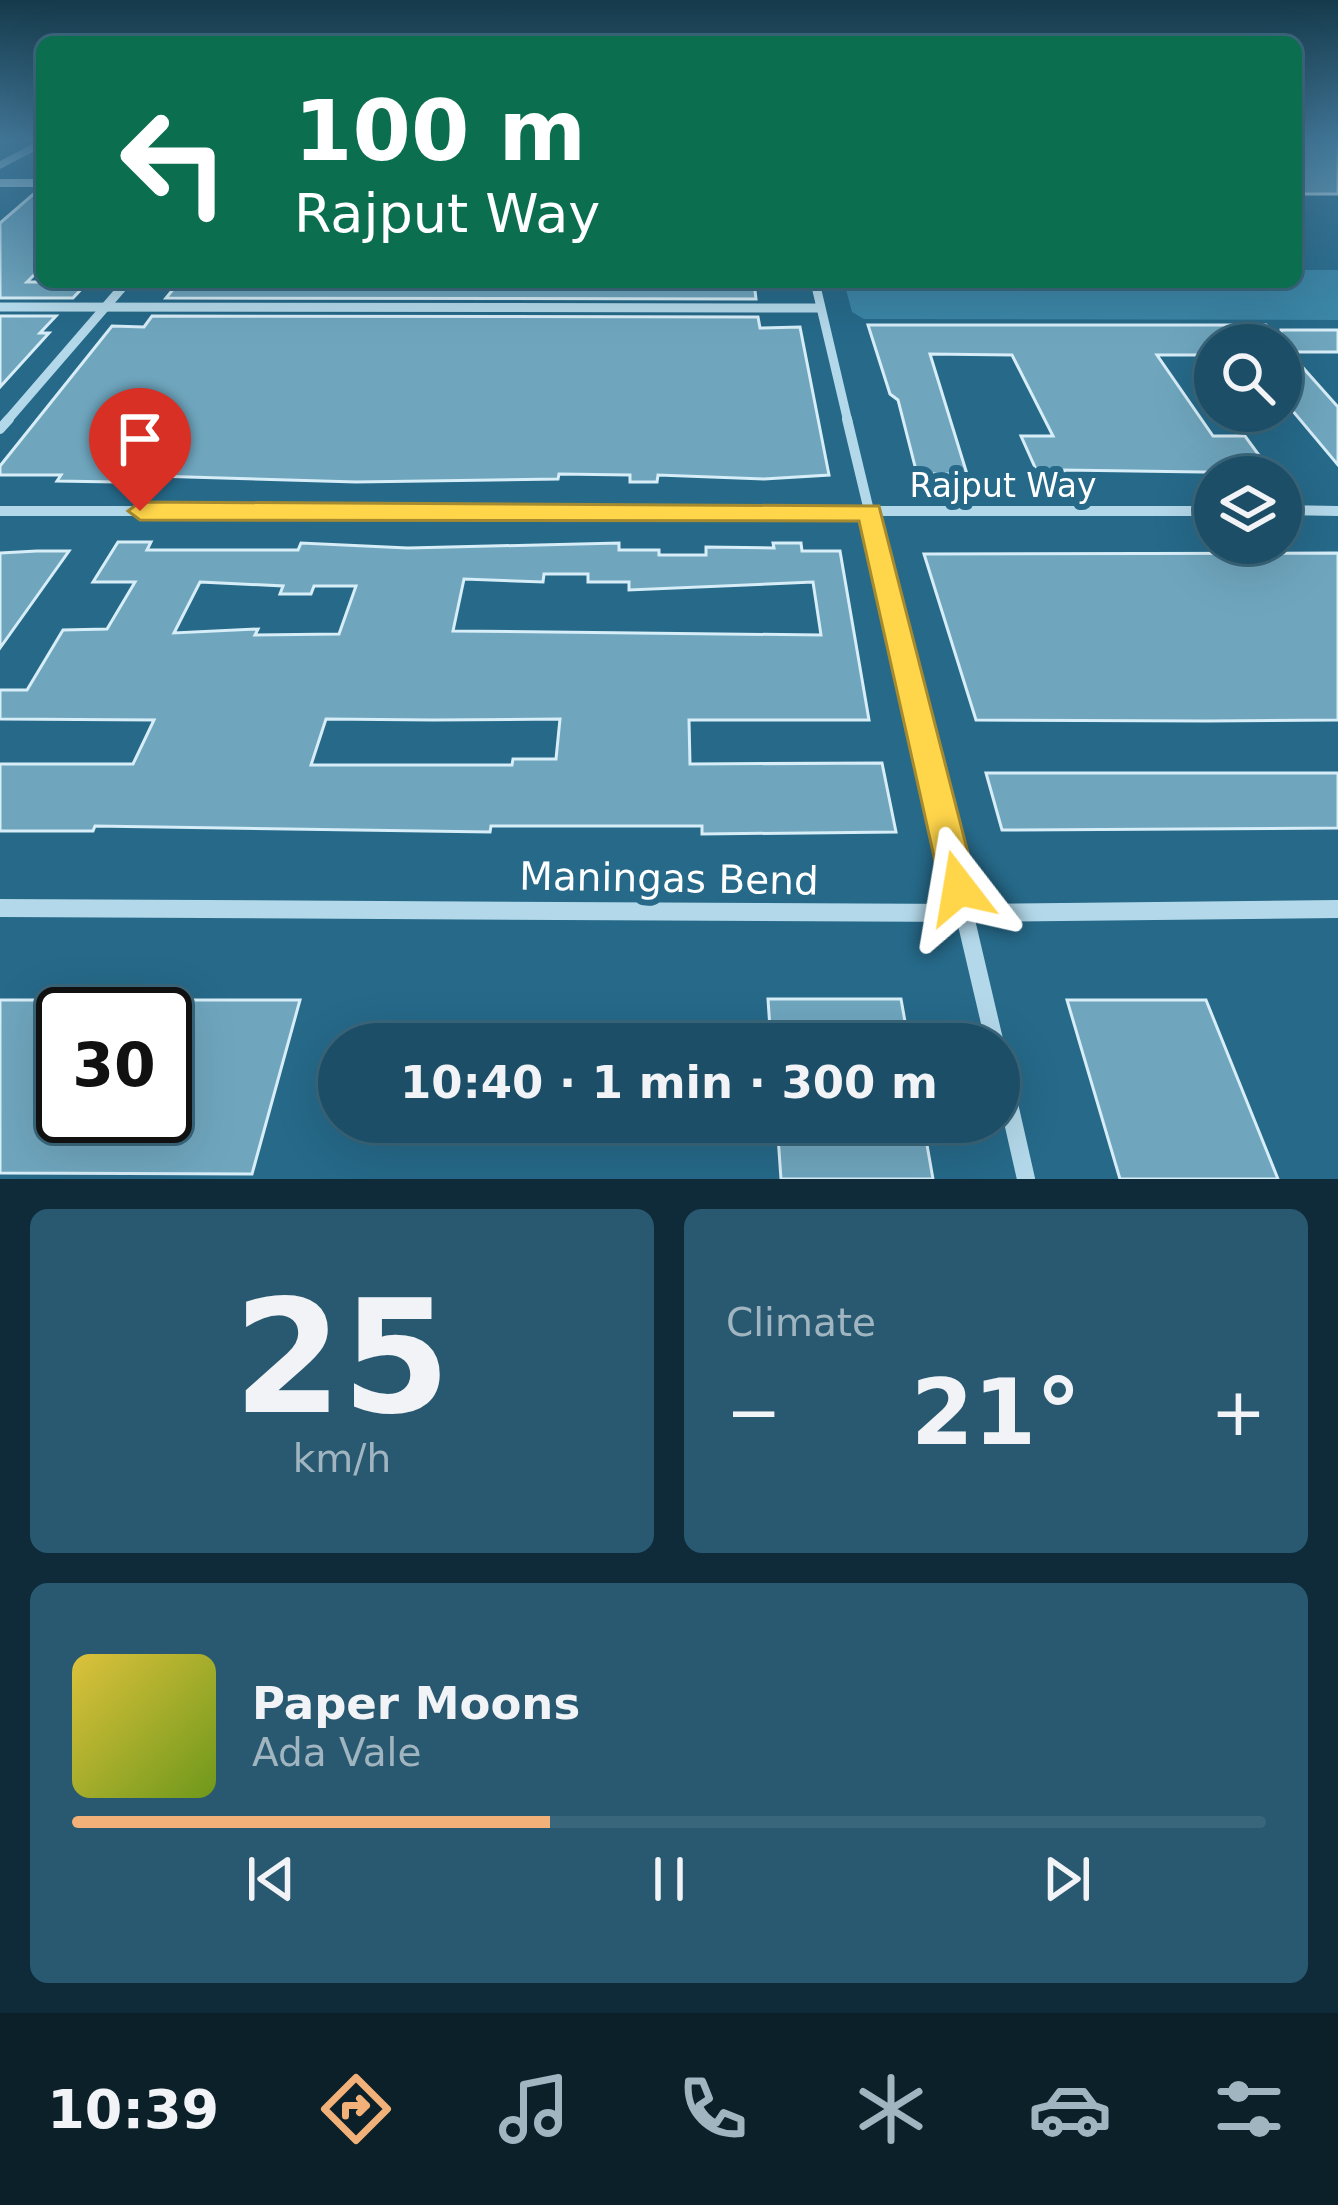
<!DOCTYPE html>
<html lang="en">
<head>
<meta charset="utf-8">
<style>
	:root { --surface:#1c4f67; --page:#295970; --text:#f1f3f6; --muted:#a0b5c0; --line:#3a667b; --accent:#f2b178 }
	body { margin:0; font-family:"DejaVu Sans",sans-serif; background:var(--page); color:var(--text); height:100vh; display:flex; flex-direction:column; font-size:45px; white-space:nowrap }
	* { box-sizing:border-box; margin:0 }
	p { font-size:39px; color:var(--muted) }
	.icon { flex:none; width:66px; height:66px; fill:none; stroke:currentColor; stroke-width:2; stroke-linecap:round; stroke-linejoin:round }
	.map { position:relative; height:1179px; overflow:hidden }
	.side { display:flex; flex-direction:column; gap:30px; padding:30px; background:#0f2b39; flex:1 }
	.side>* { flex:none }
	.top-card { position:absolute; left:36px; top:36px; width:1266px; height:252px; border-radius:18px; box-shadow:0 12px 48px #0002,0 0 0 3px var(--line); background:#0b6e4f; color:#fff; overflow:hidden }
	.fabs { position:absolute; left:1194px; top:324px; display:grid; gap:24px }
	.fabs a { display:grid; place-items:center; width:108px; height:108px; border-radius:50%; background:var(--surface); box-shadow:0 12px 48px #0002,0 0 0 3px var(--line); font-size:60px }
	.speed { position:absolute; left:36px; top:987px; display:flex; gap:24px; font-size:60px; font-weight:700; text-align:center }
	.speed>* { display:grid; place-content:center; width:156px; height:156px; border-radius:50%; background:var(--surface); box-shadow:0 12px 48px #0002,0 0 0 3px var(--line); line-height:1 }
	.speed .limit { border:6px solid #111; border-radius:18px; background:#fff; color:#111 }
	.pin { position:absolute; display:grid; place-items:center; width:102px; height:102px; color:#fff; margin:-123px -51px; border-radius:50% 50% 50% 0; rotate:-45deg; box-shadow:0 0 12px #0007 }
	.pin .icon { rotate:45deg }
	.me { position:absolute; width:132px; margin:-66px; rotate:346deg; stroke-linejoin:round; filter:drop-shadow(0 0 9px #0008) }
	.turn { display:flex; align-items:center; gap:42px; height:252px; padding:0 60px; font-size:54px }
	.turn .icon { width:156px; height:156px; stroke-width:2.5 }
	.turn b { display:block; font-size:84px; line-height:102px }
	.big { font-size:90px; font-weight:700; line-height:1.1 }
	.side .widget { flex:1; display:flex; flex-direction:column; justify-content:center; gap:18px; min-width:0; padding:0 42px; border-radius:18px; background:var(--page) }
	.side .dial { align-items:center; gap:0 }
	.dial b { font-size:156px; line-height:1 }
	.song { display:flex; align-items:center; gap:36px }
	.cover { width:144px; height:144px; border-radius:18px; background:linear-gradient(135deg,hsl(50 70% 55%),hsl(80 70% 35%)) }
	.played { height:12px; border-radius:6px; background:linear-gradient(90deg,var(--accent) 40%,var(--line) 40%) }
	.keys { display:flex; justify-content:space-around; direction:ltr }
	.heat { display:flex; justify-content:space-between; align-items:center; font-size:66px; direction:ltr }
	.side .tiles { flex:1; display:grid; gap:30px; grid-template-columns:1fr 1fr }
	.widget:last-child { grid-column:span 2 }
	.trip { position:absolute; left:318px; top:1023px; width:702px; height:120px; border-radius:60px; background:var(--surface); box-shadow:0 12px 48px #0002,0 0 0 3px var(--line); font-weight:700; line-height:120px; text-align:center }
	.dock { display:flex; height:192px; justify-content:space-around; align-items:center; background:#0b2029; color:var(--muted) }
	.dock .icon { width:84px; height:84px }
	.dock .current { color:var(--accent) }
	.dock b { font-size:54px; color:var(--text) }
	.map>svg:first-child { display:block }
	.green { fill:#3b85a5 }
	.building { fill:#6fa6be; stroke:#d7edf7; stroke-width:3; fill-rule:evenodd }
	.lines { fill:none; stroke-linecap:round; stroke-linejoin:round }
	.minor-far4 { stroke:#b3d8e9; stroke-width:8 }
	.minor-far3 { stroke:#b3d8e9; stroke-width:9 }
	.minor-far2 { stroke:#b3d8e9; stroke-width:10 }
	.minor-far1 { stroke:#b3d8e9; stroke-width:14 }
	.minor { stroke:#b3d8e9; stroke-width:18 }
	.tertiary { fill:#b3d8e9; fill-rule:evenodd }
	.route { fill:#ffd54a; stroke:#a68a30; stroke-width:3 }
	.labels { text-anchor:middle; stroke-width:12; stroke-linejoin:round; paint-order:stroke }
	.street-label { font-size:33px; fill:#fff; stroke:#266989 }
	.near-street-label { font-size:39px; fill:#fff; stroke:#266989 }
</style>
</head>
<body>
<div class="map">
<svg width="1338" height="1179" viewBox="0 0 1338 1179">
	<rect width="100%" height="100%" fill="#266989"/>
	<polygon class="green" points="1296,270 1338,270 1338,320 864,319 852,312 844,282 1296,282"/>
	<g class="building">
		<rect x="1296" y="139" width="42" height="55"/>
		<polygon points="37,191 42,191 42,267 27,282 88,282 73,298 0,298 0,223"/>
		<polygon points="179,282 754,282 756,299 166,298"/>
		<polygon points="0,316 56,316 40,333 49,333 0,387"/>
		<polygon points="152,316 758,317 760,328 800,327 829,475 764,479 658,475 657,482 630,482 630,475 559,474 558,479 356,482 120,475 116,482 57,481 61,475 0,475 0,466 112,326 144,327"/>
		<polygon points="868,325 1266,325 1281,342 1281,330 1338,330 1338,352 1289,352 1338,407 1338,465 1281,397 1281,345 1215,345 1215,355 1157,355 1213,436 1245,436 1272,473 1063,470 1065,474 1038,474 1021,436 1053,436 1012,355 930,354 967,474 917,474 898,400 890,394"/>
		<path d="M118 542H151L147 550H298L301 543 408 548 619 543V550H659V555H706V547L774 548 773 543H801L802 551H840L869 720H689L690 764 882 763 896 832 702 834V826H491L490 832 95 826 93 831H0V764H133L154 720 0 719V690H27L63 630 107 629 135 582H93ZM544 574H588V582H629V590L813 582 821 635 453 631 464 579 543 582ZM200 582 283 586 280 594H311L314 586H356L339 634 255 635 258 629 174 633ZM326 719 433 720 560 719 556 759H513L512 765H311Z"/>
		<polygon points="37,551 69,551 0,648 0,553"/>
		<polygon points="1338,553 1338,720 1207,721 976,720 924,554"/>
		<polygon points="986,773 1338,773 1338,828 1002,830"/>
		<polygon points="768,999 901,999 909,1044 771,1044"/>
		<polygon points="0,1000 63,1000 63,1116 165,1116 165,1000 300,1000 252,1174 0,1173"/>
		<polygon points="1067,1000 1206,1000 1278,1179 1120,1179"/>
		<polygon points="777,1122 923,1122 933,1179 781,1179"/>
	</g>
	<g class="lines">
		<polyline class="minor-far4" points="0,183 42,183"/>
		<g class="minor-far3">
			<polyline points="815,282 848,422"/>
			<polyline points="0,307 820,308"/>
			<polyline points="6,422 127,282"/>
		</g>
		<g class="minor-far2">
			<polyline points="847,419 895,619"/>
			<polyline points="0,429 9,419"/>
			<polyline points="1281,510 1338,511"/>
			<polyline points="0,511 1215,511"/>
		</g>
		<polyline class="minor-far1" points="894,616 953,868"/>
		<g class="minor">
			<polyline points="953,865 995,1044"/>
			<polyline points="0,908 966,913 1338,909"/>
			<polyline points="999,1060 1026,1179"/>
		</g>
		<polygon class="tertiary" points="42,139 42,147 0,169 0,161"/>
	</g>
	<linearGradient id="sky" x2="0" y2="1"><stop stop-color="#153a4b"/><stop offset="0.46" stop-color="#417697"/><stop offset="1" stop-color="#417697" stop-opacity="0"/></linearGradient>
	<rect width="1338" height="304" fill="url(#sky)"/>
	<polygon class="route" points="140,502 879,506 977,888 972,900 959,906 947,900 941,888 859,521 140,520 128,511"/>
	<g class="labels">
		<g class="street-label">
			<text x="1003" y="497">Rajput Way</text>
		</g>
		<g class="near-street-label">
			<text transform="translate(669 878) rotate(1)" y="14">Maningas Bend</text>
		</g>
	</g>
</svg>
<div class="fabs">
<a><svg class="icon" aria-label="search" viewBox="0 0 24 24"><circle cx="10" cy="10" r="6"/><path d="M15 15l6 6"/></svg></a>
<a><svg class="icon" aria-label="layers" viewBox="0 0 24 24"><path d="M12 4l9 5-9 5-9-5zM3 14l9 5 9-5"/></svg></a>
</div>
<div class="speed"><div class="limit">30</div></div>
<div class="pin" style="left:140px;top:511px;background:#d93025"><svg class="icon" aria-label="arrive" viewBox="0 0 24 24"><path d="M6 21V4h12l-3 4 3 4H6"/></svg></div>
<svg class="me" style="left:959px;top:888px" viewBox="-20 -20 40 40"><path d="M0-17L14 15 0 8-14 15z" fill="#ffd54a" stroke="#fff" stroke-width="4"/></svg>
<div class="trip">10:40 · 1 min · 300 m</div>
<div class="top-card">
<div class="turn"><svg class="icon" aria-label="left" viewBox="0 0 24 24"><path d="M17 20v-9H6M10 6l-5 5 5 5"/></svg><div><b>100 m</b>Rajput Way</div></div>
</div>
</div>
<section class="side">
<div class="tiles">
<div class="widget dial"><b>25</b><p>km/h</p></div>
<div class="widget"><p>Climate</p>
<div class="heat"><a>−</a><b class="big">21°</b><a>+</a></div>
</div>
<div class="widget">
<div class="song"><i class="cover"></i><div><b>Paper Moons</b><p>Ada Vale</p></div></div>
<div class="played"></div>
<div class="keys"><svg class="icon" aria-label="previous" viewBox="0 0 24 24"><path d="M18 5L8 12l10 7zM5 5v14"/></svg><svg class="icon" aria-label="pause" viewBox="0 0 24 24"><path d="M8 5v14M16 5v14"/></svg><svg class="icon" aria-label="next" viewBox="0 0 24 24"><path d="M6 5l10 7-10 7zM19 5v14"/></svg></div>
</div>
</div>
</section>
<nav class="dock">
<b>10:39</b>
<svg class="icon current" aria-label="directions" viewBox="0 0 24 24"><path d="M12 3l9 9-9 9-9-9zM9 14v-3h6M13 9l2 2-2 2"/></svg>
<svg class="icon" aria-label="music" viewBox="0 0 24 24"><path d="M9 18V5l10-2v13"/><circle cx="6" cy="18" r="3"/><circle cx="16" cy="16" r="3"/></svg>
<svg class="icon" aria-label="phone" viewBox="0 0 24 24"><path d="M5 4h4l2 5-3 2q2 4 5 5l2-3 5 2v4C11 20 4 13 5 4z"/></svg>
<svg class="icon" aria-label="climate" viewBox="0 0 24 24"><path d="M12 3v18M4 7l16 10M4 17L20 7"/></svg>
<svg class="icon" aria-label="car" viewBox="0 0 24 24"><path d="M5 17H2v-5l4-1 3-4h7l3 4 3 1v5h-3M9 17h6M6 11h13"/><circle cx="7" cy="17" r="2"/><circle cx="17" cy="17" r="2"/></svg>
<svg class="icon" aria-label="filters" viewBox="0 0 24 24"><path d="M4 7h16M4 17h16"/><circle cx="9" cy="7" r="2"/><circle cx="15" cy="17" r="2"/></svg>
</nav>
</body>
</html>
